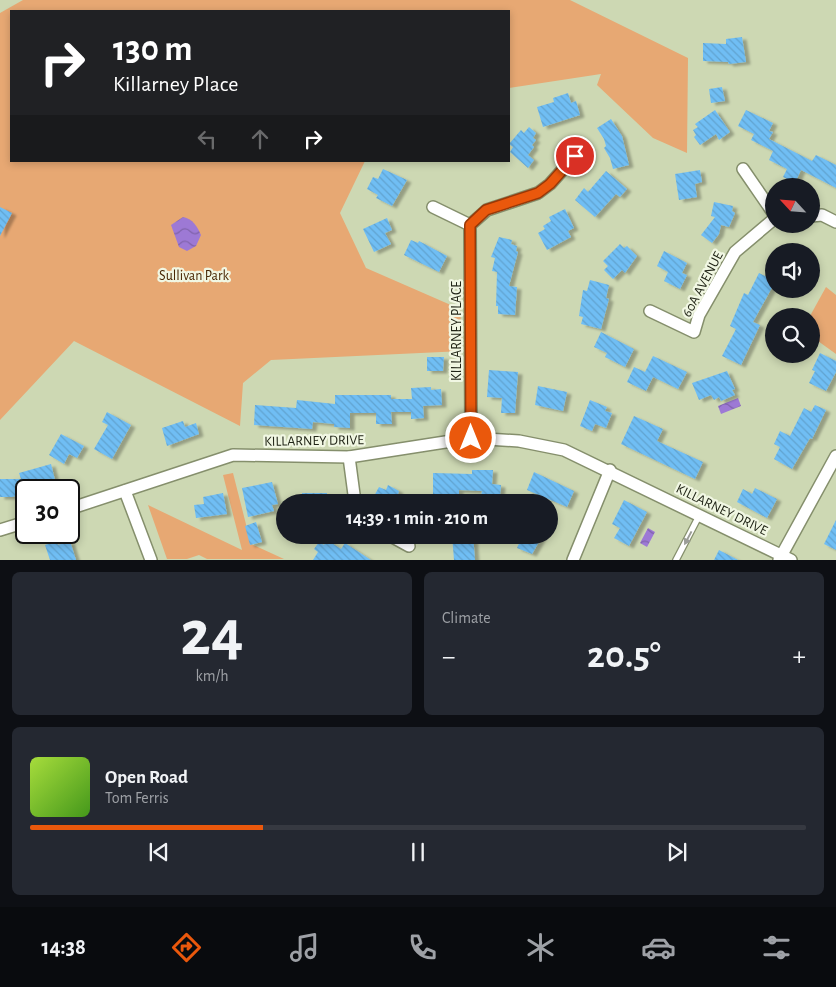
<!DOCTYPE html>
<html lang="en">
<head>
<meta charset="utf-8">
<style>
	:root { --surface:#171b24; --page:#242831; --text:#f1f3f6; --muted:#9ea1a6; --line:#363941; --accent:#ea580c }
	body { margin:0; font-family:"Alegreya Sans",sans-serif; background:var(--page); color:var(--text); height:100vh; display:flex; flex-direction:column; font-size:19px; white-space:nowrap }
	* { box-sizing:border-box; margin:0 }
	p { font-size:16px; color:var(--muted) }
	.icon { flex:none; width:28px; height:28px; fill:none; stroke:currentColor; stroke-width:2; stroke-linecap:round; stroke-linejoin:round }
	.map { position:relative; height:560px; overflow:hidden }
	.drawer { display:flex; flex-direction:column; gap:12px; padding:12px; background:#0d0f14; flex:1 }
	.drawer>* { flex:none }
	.top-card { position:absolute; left:10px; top:10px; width:500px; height:152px; border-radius:0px; box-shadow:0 2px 8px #0003; background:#202124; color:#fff; overflow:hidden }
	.needle { width:32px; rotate:296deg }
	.fabs { position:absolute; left:765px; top:178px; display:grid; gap:10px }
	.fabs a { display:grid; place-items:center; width:55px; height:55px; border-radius:50%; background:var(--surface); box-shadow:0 2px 8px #0003; font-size:25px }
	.speed { position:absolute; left:15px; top:479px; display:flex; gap:10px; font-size:25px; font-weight:700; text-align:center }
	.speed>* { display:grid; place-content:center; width:65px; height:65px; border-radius:50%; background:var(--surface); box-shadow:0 2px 8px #0003; line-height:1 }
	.speed .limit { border:2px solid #111; border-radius:8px; background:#fff; color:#111 }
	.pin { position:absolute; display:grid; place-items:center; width:42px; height:42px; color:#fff; margin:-21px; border:2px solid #fff; border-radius:50%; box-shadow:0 1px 5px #0007 }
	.me { position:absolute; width:55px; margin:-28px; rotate:0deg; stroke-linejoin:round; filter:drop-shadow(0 0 4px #0008) }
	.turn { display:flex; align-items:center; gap:18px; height:105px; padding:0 20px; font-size:22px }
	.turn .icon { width:65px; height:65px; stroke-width:2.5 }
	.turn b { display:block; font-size:35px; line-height:42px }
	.lanes { display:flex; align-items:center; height:48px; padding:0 20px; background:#0003; justify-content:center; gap:25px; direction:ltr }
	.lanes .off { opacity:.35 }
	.big { font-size:38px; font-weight:700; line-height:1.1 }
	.drawer .tile { flex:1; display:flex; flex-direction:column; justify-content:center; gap:8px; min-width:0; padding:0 18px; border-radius:8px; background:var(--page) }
	.drawer .dial { align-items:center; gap:0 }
	.dial b { font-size:65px; line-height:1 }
	.song { display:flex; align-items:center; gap:15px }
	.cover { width:60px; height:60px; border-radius:8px; background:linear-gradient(135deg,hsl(80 70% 55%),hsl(100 70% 35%)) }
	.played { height:5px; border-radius:2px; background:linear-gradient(90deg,var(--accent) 30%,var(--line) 30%) }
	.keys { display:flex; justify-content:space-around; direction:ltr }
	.heat { display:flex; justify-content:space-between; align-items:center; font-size:28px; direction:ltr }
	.drawer .tiles { flex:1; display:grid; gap:12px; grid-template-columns:1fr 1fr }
	.tile:last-child { grid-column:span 2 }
	.trip { position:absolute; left:276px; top:494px; width:282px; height:50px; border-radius:25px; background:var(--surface); box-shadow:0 2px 8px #0003; font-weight:700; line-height:50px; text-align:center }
	.dock { display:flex; height:80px; justify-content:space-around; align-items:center; background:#090b0e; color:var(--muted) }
	.dock .icon { width:35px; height:35px }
	.dock .selected { color:var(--accent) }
	.dock b { font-size:22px; color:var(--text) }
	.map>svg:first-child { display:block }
	.park { fill:#e7a873 }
	.water { fill:url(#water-waves) }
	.building { fill:url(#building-back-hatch); filter:url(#shadow) }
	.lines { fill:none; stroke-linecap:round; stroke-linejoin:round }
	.lane-casing { stroke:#858f6c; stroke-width:8 }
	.street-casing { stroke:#858f6c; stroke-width:14 }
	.lane { stroke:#fff; stroke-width:5.5 }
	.street { stroke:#fff; stroke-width:11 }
	.oneway { fill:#9b9d97 }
	.route-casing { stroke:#983908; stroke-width:12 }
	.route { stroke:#ea580c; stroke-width:9 }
	.labels { text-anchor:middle; stroke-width:4.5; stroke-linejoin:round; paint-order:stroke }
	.park-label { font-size:14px; fill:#482704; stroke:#f1f7e3 }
	.street-label { font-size:14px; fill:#212517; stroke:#f1f7e3 }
</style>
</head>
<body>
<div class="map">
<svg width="836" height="560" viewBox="0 0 836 560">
	<defs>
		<pattern id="water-waves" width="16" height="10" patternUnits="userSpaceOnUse" patternTransform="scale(1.25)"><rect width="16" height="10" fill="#9d79d5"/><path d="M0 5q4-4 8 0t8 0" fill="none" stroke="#8063ac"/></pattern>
		<pattern id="building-back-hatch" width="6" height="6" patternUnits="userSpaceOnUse" patternTransform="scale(1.25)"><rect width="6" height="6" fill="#70bef4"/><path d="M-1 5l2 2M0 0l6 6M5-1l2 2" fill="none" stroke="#61a3d0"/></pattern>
		<filter id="shadow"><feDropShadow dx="4.5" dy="2.5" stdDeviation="1" flood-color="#0004"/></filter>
	</defs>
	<rect width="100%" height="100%" fill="#cdd8b3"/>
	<g class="park">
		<polygon points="23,0 570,0 688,58 687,153 653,138 597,85 601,74 509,88 509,11 11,11 11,161 365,161 340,213 366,268 460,309 463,351 271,360 243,383 240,426 74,341 0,420 0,13"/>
		<polygon points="826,287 836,295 836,354 811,336 810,316"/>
		<polygon points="233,473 251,544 284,559 207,559 199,555 187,559 167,559 148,505 242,550 223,475"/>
	</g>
	<g class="water">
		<path d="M183 217C193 219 197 226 201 235L196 246 187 251 179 247 171 225Z"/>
		<polygon points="738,398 741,406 721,414 718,406"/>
		<polygon points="648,528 655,532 647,547 640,543"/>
	</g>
	<g class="building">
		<polygon points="742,37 746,62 729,64 728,62 703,61 703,43 726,44 726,39"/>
		<polygon points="722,87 725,101 711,103 709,89"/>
		<polygon points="568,93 571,103 576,101 580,115 543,127 537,107 554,102 553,98"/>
		<polygon points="715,110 730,132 719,140 716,134 700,145 694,137 696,135 693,130 698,127 695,124"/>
		<polygon points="746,110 773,123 769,131 773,132 769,139 812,161 816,155 836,165 836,188 801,170 795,183 783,177 787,169 769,160 773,151 751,140 754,134 738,126"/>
		<polygon points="611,119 622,136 629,165 613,169 610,158 604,148 606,146 604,139 597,128"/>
		<polygon points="529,127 536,133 533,138 536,140 532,145 534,147 528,155 534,160 528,168 510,152 513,147 509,144 521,130 524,133"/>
		<polygon points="383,169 407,180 392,206 376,198 378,195 367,189 373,177 378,179"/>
		<polygon points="700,170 702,182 695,184 697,197 679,200 675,174"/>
		<polygon points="606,171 627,189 620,197 616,194 595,217 575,200 584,188 588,192"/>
		<polygon points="714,202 733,206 732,211 735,213 729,227 721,225 719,234 712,243 701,235 715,217 711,216"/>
		<polygon points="0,207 12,213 0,236"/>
		<polygon points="565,209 574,228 568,231 571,237 547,250 538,233 545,229 543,226 551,221 549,217"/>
		<polygon points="387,218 392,230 385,233 391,244 374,252 363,229"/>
		<polygon points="499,237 512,240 511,244 517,246 516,251 518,252 509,286 517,287 515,315 498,314 498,306 496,306 497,272 492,271 495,258 491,257"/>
		<polygon points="411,240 418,243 419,241 447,256 439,272 404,255"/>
		<polygon points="620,244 624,248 627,246 637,256 625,273 622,270 613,279 604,270 608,266 603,261"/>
		<polygon points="664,251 687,263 682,273 687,275 680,289 664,281 668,272 657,266"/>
		<polygon points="774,265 774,284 753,322 760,325 741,365 722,356 736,329 730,326 744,293 748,295 759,273 767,277"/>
		<polygon points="590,280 609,285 606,298 609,299 601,329 581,324 583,317 579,316 583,290 587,291"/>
		<polygon points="601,332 634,349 625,367 605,357 607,353 594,347"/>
		<polygon points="820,353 836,361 836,372 826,391 809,383 815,371 812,370"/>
		<polygon points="653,356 687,372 678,389 653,377 646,391 627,382 634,367 645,372"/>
		<polygon points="427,357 444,357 443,371 427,371"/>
		<polygon points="489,370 518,372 515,413 501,413 502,398 487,397"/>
		<polygon points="727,371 735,389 732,390 735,395 721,401 719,397 714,400 711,395 699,400 692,383"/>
		<polygon points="538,386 567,392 563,411 535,405"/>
		<polygon points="431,387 431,390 441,389 442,405 423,406 424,418 411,419 411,412 391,412 392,424 376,424 376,413 350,413 350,428 334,427 334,424 313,422 312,429 254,425 255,405 296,408 297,400 335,404 335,395 391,395 391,399 412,399 411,388"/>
		<polygon points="590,400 607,407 605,411 612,413 606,428 595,424 592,431 580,426"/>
		<polygon points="815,405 826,410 812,439 810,438 792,469 774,459 780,447 774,444 780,431 790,436 804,408 811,412"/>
		<polygon points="107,412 131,425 112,459 94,449 108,425 102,422"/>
		<polygon points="634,416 663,429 657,441 703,462 695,479 621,444"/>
		<polygon points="183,421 185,427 196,423 199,434 167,446 162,428"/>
		<polygon points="61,434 84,446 77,458 69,454 64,464 49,455"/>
		<polygon points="51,464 55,480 35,486 36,490 26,490 26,493 12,497 0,497 0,479 21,479 19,473"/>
		<polygon points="472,470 493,470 492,484 501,485 500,497 481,496 482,491 459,490 459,499 433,499 433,473 472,474"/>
		<polygon points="534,472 574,491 567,507 527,490"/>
		<polygon points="272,482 278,504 272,505 274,511 248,517 242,488"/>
		<polygon points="388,485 399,491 398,494 414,502 381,502 373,498 379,487 386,490"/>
		<polygon points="755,488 777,499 767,518 737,502 743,489 752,494"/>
		<polygon points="223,493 227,514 196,518 194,505 204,504 203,497"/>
		<rect x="302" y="493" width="25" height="9"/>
		<polygon points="624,500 647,512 629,546 614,538 620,528 612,524"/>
		<polygon points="836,520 836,550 824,544"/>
		<polygon points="256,522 262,542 250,545 245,526"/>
		<polygon points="452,535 473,535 475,560 454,560"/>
		<polygon points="523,535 543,535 532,554 517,548"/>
		<polygon points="327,540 341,549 345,543 371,560 313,560 318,552 314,549 319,542 324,545"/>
		<polygon points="57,541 58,545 70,541 76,560 50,560 45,545"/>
		<polygon points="719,550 738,560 714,560"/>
	</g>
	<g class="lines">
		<g class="lane-casing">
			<polyline id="lane" points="676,560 699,516"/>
		</g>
		<g class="street-casing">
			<g id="street">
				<polyline points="743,169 774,214"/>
				<polyline points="433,207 470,225"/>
				<polyline points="811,216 822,215 836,222"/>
				<polyline points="650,311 694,332 699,315 735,252 774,219"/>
				<polyline points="471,438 470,225 487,210 538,193 550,184 575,156"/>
				<polyline points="349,457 355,502"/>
				<polyline points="125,491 151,560"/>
				<polyline points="69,509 233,455 349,457 471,438 519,441 564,450 791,560"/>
				<polyline points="0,530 26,522"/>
				<polyline points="389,535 409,546"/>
				<polyline points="573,560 610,470"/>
				<polyline points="779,560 836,456"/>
			</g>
		</g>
		<use href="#lane" class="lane"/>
		<use href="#street" class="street"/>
	</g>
	<defs><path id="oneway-solid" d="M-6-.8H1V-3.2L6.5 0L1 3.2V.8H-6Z" transform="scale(1.25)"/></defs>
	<use class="oneway" href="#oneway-solid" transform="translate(688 538) rotate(118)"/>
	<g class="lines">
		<g class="route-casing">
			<polyline id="route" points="471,438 470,225 486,210 538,193 550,184 575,156"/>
		</g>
		<use href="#route" class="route"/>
	</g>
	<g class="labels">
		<g class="park-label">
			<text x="194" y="280">Sullivan Park</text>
		</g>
		<g class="street-label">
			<text transform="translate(702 284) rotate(-62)" y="5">60A AVENUE</text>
			<text transform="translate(456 331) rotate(-90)" y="5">KILLARNEY PLACE</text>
			<text transform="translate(314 440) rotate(-1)" y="5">KILLARNEY DRIVE</text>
			<text transform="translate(722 509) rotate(26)" y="5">KILLARNEY DRIVE</text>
		</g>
	</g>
</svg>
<div class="fabs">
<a><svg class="needle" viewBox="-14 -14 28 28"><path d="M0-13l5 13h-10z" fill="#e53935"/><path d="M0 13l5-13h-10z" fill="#9ea1a6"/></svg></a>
<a><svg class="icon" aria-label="sound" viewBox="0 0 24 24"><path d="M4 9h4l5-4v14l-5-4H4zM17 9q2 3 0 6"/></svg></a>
<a><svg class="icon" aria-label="search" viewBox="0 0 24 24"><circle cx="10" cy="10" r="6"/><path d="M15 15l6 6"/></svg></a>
</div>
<div class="speed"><div class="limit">30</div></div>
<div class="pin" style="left:575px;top:156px;background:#d93025"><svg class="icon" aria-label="arrive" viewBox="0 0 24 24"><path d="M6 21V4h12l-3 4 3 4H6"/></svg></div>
<svg class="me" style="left:471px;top:438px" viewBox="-20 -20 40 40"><circle r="17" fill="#ea580c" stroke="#fff" stroke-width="3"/><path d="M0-11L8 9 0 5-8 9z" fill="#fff"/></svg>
<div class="trip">14:39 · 1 min · 210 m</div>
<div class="top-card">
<div class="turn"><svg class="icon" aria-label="right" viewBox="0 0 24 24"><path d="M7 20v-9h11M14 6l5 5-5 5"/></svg><div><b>130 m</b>Killarney Place</div></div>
<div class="lanes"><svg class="icon off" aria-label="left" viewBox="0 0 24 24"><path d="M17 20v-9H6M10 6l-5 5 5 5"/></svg><svg class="icon off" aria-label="ahead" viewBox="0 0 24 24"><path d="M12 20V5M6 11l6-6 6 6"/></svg><svg class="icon" aria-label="right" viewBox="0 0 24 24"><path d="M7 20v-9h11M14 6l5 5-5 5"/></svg></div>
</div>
</div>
<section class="drawer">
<div class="tiles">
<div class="tile dial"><b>24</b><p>km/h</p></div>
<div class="tile"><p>Climate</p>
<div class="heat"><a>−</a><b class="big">20.5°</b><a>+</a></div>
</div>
<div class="tile">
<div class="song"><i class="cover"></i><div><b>Open Road</b><p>Tom Ferris</p></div></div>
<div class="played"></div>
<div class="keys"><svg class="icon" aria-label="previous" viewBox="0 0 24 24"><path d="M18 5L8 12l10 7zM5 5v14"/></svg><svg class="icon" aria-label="pause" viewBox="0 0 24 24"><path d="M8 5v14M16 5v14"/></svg><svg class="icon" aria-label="next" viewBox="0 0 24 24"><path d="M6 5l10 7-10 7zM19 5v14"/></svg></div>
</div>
</div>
</section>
<nav class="dock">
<b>14:38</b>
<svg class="icon selected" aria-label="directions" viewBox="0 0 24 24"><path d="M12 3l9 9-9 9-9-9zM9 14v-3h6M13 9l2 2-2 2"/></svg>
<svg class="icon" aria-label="music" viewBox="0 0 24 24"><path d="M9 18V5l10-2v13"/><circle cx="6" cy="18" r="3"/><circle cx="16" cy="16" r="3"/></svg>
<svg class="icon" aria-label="phone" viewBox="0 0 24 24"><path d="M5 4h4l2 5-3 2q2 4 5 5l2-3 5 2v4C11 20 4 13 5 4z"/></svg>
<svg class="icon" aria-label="climate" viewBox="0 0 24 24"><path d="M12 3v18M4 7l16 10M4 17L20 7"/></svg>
<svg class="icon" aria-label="car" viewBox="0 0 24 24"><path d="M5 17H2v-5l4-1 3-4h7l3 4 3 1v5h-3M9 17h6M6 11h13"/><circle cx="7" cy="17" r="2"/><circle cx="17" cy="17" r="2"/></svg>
<svg class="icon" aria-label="filters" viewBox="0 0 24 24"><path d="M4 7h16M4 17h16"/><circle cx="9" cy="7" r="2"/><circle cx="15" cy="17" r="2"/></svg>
</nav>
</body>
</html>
